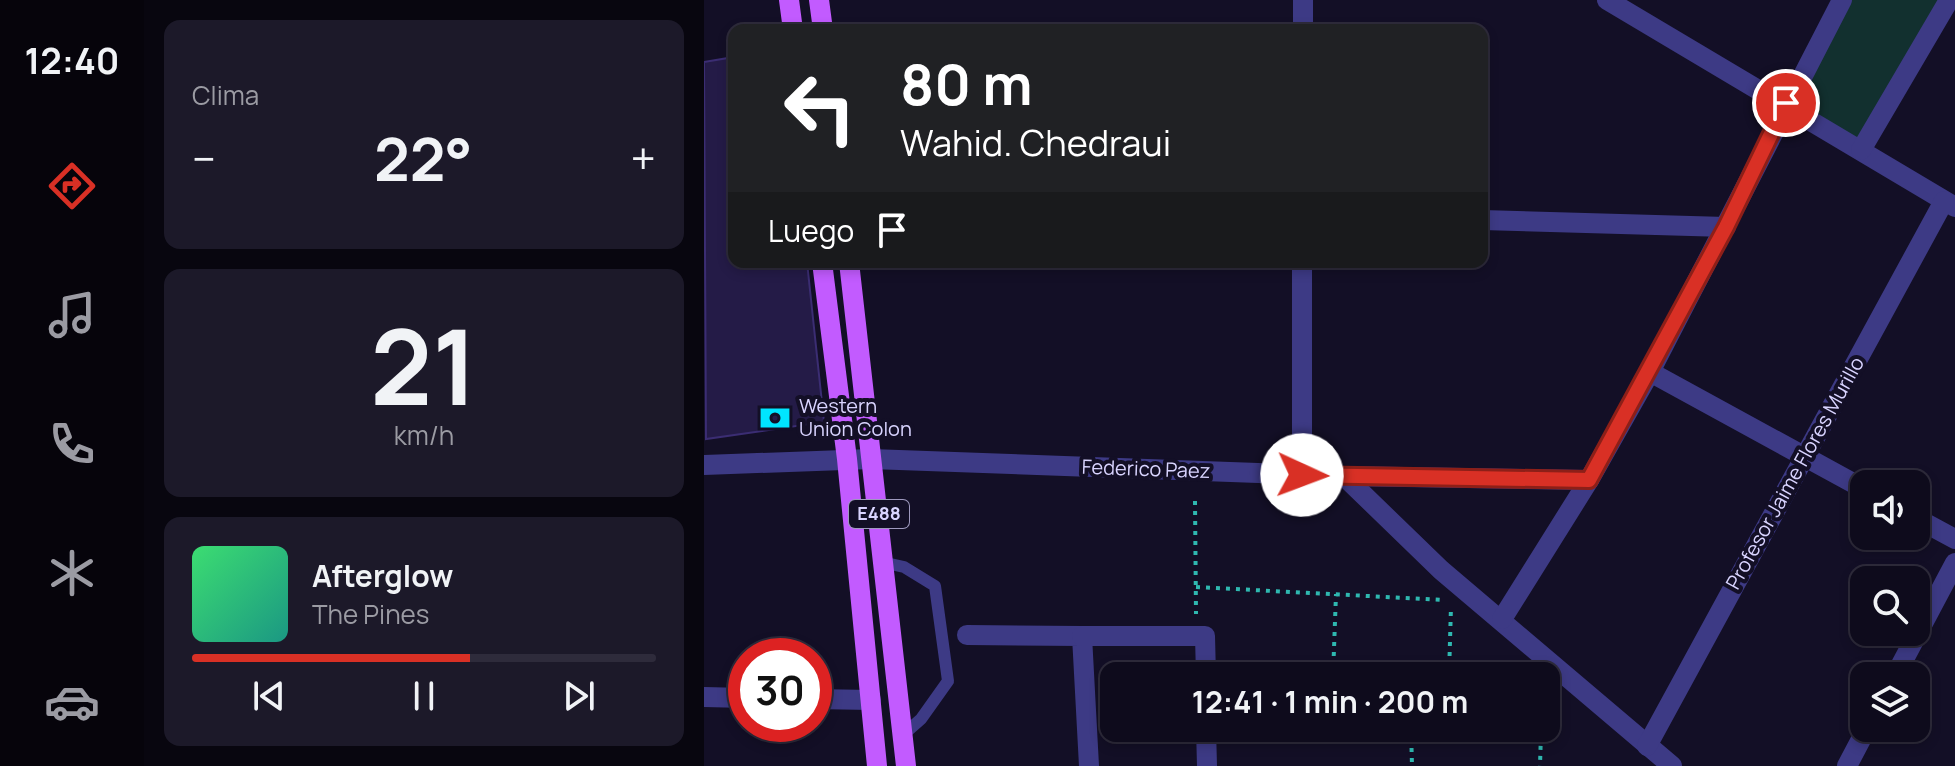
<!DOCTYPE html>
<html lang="es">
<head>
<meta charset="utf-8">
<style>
	:root { --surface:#0e0b1c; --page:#1c1929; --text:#f1f3f6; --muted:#9b9ba3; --line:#2e2b3b; --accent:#d93025 }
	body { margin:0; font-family:Manrope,sans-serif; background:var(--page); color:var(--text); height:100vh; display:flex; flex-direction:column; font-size:30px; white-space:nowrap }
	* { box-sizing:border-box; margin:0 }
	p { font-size:26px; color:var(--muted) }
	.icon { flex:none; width:44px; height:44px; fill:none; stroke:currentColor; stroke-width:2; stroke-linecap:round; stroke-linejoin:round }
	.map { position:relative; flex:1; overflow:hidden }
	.panel { display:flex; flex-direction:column; gap:20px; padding:20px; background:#08060f; width:560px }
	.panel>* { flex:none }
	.top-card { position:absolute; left:24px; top:24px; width:760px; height:244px; border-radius:16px; box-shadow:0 4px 12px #0003,0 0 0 2px var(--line); background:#202124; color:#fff; overflow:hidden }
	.controls { position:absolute; left:1146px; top:470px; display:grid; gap:16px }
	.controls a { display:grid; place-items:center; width:80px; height:80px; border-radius:16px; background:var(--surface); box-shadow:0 4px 12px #0003,0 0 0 2px var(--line); font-size:40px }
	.speed { position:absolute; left:24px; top:638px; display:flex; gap:16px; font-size:40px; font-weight:700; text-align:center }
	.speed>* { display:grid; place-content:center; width:104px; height:104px; border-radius:50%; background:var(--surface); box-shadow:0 4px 12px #0003,0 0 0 2px var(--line); line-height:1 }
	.speed .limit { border:12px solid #d22; background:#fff; color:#111 }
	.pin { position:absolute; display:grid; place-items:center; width:68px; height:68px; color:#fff; margin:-34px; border:4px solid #fff; border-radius:50%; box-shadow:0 2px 8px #0007 }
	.me { position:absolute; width:88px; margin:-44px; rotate:92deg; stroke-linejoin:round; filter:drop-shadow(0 0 6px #0008) }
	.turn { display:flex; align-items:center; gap:28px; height:168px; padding:0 40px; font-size:36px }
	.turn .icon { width:104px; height:104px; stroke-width:2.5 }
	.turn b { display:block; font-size:56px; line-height:68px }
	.then { display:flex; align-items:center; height:76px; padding:0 40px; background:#0003; gap:16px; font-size:30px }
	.big { font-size:60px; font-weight:700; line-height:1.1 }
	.panel .widget { flex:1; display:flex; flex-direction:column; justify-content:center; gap:12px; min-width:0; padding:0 28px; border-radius:16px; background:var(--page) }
	.panel .dial { align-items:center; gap:0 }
	.dial b { font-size:104px; line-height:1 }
	.song { display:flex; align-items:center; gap:24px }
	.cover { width:96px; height:96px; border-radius:12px; background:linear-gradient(135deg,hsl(140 70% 55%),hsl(170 70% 35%)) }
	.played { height:8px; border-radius:4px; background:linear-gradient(90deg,var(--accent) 60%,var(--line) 60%) }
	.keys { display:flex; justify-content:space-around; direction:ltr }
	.heat { display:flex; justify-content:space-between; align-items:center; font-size:44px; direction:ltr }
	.trip { position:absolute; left:396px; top:662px; width:460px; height:80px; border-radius:16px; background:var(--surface); box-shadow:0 4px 12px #0003,0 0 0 2px var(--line); font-weight:700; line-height:80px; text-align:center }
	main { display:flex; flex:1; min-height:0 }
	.tab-bar { display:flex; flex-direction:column; width:144px; justify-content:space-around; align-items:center; background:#06040b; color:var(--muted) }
	.tab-bar .icon { width:56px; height:56px }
	.tab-bar .selected { color:var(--accent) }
	.tab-bar b { font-size:36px; color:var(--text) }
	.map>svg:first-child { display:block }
	.green { fill:#12302f }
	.building { fill:#241b47; stroke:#3b2d73; stroke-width:2 }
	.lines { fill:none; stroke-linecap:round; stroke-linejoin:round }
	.path { stroke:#2fb8b0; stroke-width:4; stroke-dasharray:4 6; stroke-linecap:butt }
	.lane { stroke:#3d3a85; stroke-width:12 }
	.street { stroke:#3d3a85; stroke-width:20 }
	.primary { stroke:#c25bff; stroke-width:20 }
	.route-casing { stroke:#8d1f18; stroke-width:20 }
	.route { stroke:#d93025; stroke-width:14 }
	.labels { text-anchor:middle; stroke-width:8; stroke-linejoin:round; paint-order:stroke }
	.shield { fill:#130f26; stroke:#9e99be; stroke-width:2 }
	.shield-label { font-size:18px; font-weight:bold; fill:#d9d4ff }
	.poi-label { font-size:20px; fill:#d9d4ff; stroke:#130f26; text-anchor:start }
	.street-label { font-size:20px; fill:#d9d4ff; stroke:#130f26 }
</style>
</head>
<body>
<main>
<nav class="tab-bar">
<b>12:40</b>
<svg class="icon selected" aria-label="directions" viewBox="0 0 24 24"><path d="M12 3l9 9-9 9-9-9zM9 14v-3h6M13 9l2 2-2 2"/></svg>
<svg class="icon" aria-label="music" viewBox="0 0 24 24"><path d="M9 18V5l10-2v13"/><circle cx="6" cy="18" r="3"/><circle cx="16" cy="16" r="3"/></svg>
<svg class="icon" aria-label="phone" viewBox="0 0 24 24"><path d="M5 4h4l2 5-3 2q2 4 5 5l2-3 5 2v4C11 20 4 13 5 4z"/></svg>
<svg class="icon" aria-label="climate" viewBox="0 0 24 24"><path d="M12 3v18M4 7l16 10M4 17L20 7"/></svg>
<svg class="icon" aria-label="car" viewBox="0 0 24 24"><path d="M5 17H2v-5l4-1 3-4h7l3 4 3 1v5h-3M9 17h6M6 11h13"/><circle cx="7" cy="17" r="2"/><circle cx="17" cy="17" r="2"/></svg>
</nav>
<section class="panel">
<div class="widget"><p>Clima</p>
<div class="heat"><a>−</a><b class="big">22°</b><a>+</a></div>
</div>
<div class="widget dial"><b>21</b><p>km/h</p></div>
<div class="widget">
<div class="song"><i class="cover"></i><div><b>Afterglow</b><p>The Pines</p></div></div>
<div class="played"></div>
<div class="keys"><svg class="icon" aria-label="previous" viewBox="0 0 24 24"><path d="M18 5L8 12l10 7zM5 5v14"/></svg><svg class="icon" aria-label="pause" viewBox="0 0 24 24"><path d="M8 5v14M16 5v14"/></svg><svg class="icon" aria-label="next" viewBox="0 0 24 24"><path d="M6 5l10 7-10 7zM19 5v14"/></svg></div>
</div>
</section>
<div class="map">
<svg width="1251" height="766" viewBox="0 0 1251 766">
	<rect width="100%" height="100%" fill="#130f26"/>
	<polygon class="green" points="1138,0 1244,0 1157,150 1082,103"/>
	<polygon class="building" points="30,57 30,262 103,262 120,422 2,439 0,62"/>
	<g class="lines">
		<g class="path">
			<polyline points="491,501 492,614"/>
			<polyline points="492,587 740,600"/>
			<polyline points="629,676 632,594"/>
			<polyline points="745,676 747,606"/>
			<polyline points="707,728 708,766"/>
			<polyline points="741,728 837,732 836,766"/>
		</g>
		<polyline class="lane" points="182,563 200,567 231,586 244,681 217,719 200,734"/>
		<g class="street">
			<polyline points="903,0 1251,207"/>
			<polyline points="599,30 599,0"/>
			<polyline points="1157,150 1245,0"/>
			<polyline points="778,220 1022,227"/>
			<polyline points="946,372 1160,489"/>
			<polyline points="0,465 167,459 640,476 885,480"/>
			<polyline points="598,475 598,262"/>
			<polyline points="640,476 737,570 968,766"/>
			<polyline points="1212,518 1251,539"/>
			<polyline points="798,619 885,480 946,372 1138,0"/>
			<polyline points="263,635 378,636 385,766"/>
			<polyline points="378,636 501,636 502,676"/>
			<polyline points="1191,676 1251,563"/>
			<polyline points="0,697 42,698"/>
			<polyline points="110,699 167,700"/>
			<polyline points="502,728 503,766"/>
			<polyline points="943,746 1240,201"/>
			<polyline points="1143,766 1163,728"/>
		</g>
		<g class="primary">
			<polyline points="85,0 89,30"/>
			<polyline points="115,0 119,30"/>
			<polyline points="118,262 143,459 173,766"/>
			<polyline points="145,262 202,766"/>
		</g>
	</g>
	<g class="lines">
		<g class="route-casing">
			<polyline id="route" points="598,475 885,480 1022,227 1082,103"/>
		</g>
		<use href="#route" class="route"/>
	</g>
	<defs>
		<g id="bank-bare" transform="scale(2.4)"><path d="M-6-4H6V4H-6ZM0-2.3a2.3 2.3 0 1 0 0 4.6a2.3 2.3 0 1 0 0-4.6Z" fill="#00e5ff" stroke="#130f26" stroke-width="2.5" paint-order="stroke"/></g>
	</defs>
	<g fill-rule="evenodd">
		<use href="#bank-bare" x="71" y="418"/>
	</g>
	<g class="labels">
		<rect class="shield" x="145" y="500" width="60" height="28" rx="6"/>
		<g class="shield-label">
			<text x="175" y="520">E488</text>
		</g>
		<g class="poi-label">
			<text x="95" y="413">Western<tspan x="95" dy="23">Union Colon</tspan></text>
		</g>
		<g class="street-label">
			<text transform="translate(442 469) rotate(2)" y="7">Federico Paez</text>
			<text transform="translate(1091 473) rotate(-61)" y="7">Profesor Jaime Flores Murillo</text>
		</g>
	</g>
</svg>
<div class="controls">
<a><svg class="icon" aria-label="sound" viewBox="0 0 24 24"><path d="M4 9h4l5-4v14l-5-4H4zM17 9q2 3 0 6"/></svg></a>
<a><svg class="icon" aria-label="search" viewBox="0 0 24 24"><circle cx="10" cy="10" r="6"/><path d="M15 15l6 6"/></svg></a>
<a><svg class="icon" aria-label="layers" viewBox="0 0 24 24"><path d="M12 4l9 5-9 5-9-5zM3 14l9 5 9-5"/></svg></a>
</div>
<div class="speed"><div class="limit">30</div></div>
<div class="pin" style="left:1082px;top:103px;background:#d93025"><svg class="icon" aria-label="arrive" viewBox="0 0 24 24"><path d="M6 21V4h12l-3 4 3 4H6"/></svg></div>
<svg class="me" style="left:598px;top:475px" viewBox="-20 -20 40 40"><circle r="19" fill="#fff"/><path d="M0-13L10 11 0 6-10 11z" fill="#d93025"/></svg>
<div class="trip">12:41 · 1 min · 200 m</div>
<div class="top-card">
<div class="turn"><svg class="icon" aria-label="left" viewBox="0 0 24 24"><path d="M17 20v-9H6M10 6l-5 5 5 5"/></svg><div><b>80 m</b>Wahid. Chedraui</div></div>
<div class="then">Luego<svg class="icon" aria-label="arrive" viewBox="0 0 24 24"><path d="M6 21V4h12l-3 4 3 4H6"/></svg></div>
</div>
</div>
</main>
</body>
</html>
